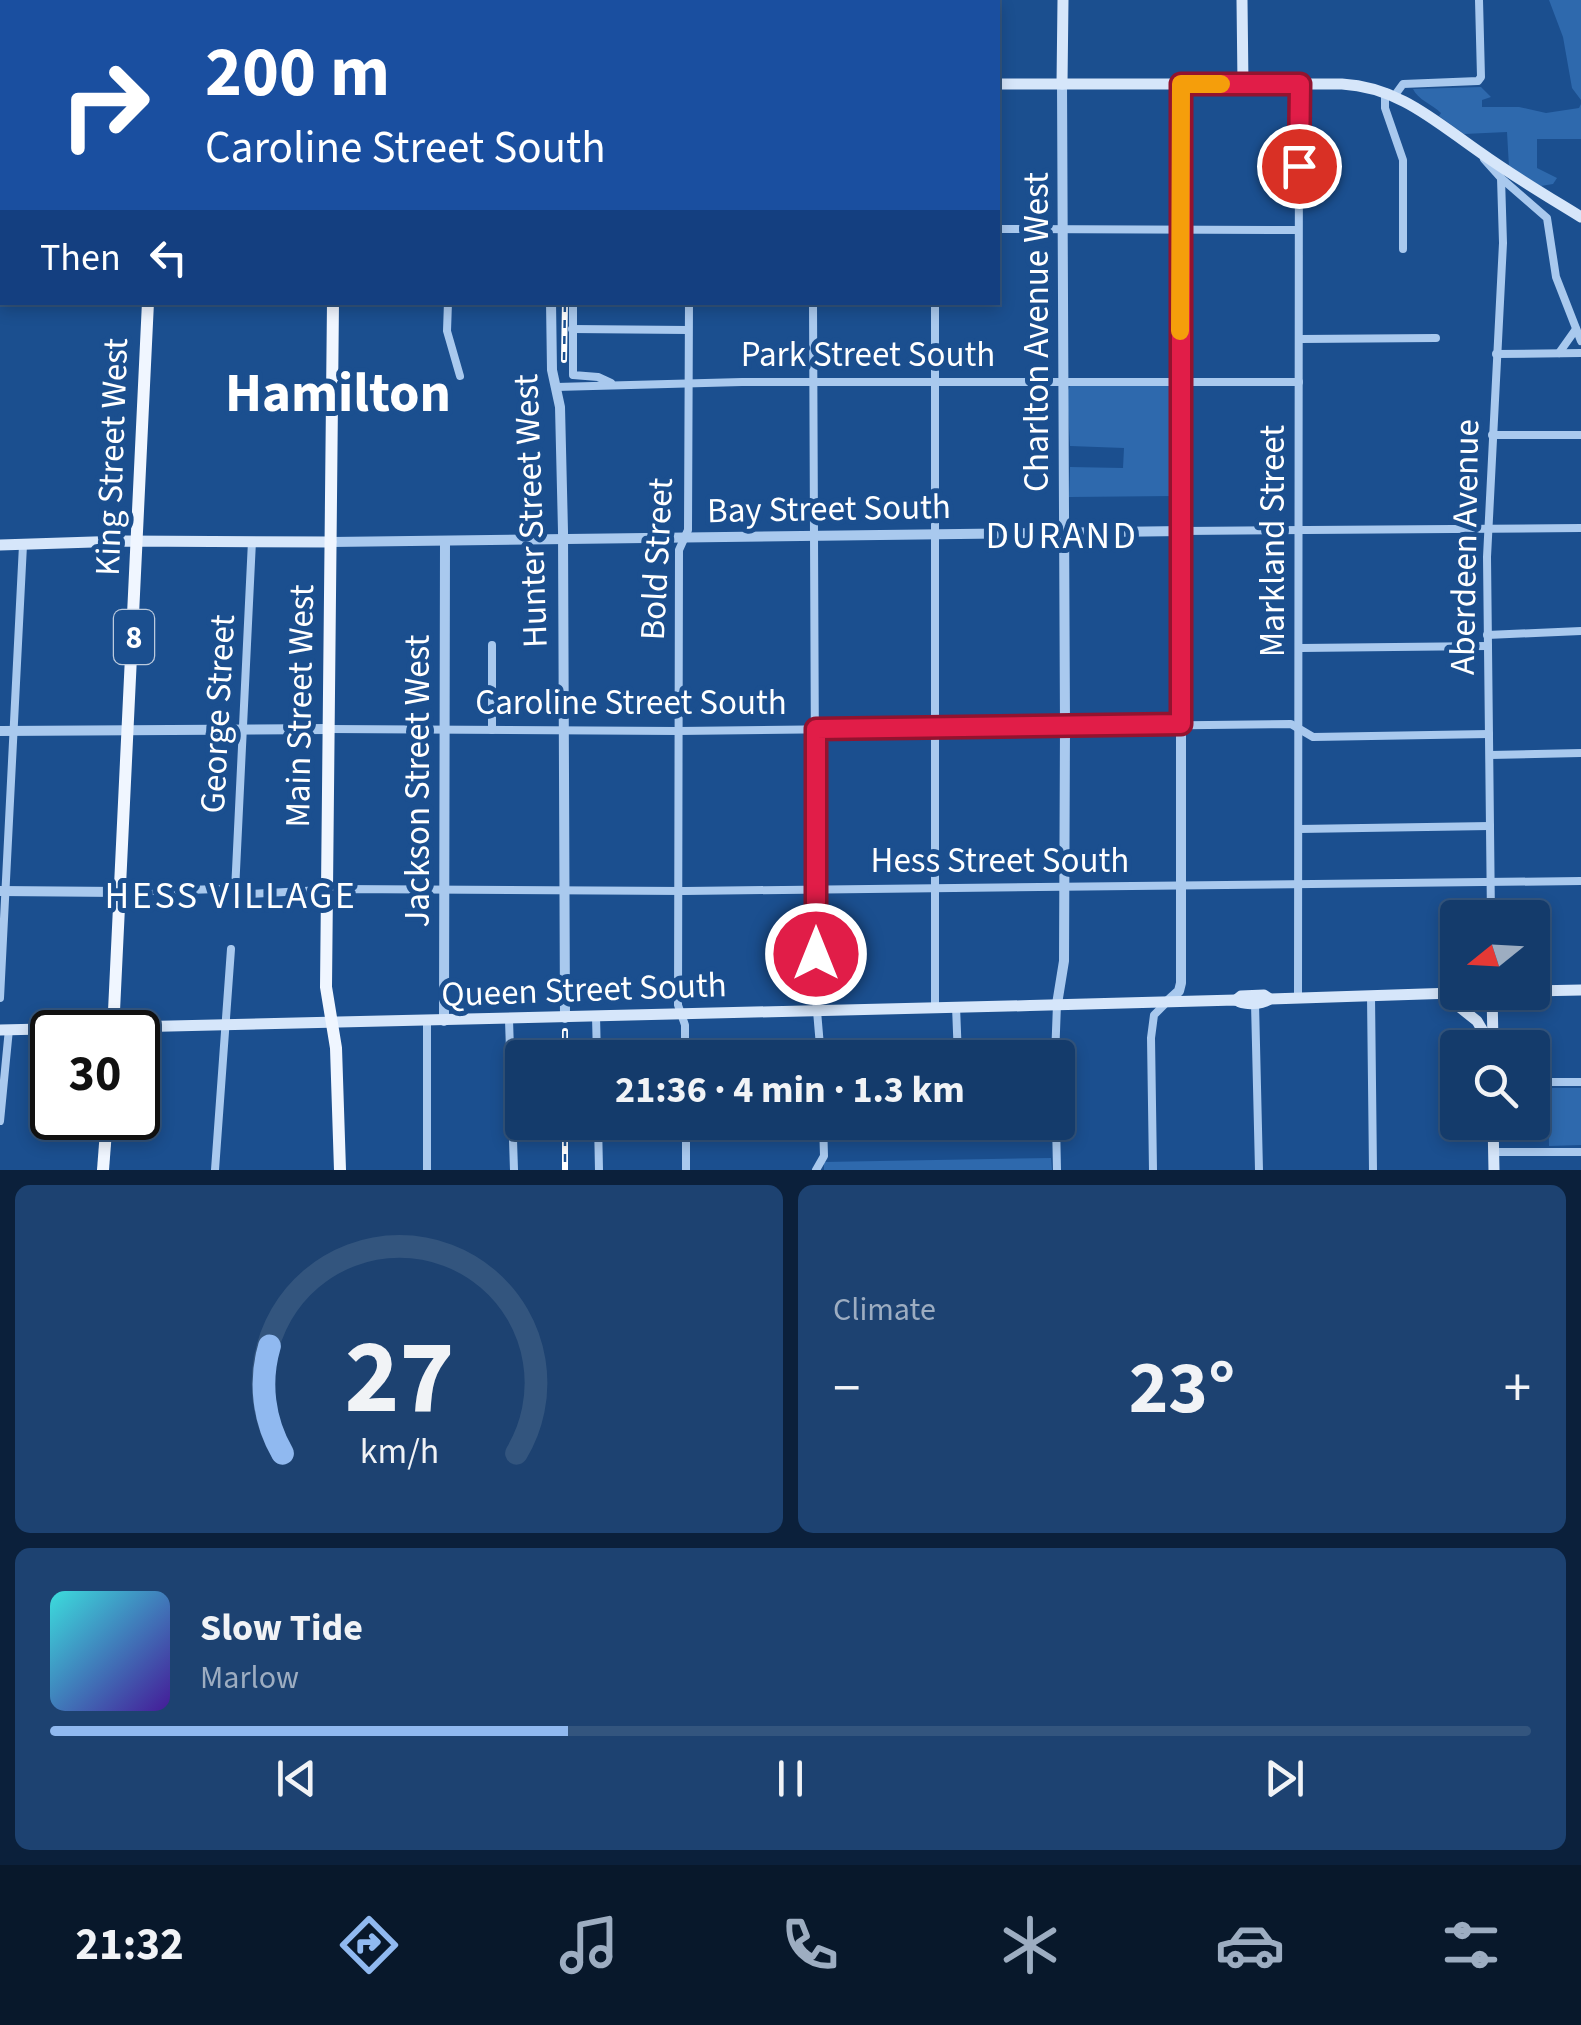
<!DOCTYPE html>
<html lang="en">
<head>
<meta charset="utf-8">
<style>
	:root { --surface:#143b6b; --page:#1d4271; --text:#f1f3f6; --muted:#9dadc1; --line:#33557e; --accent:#90b9f0 }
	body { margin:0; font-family:"Source Sans 3",sans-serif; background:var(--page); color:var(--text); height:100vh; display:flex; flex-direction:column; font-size:38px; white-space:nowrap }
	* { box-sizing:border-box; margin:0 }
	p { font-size:32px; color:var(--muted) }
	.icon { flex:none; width:55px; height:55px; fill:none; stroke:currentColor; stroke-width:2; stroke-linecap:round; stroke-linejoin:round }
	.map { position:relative; height:1170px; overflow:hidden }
	.details { display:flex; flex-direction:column; gap:15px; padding:15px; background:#0b203b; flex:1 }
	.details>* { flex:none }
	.hud { position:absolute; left:0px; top:0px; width:1000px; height:305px; box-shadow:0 5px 15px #0003,0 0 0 2px var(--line); background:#1a4fa0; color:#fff; overflow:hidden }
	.needle { width:65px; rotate:252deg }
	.tools { position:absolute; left:1440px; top:900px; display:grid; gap:20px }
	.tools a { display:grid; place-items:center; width:110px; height:110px; border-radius:10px; background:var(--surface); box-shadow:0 5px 15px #0003,0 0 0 2px var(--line); font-size:50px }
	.speed { position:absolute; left:30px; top:1010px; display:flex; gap:20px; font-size:50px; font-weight:700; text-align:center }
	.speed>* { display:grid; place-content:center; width:130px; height:130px; border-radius:50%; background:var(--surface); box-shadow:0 5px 15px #0003,0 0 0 2px var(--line); line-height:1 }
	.speed .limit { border:5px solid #111; border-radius:15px; background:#fff; color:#111 }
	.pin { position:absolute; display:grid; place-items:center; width:85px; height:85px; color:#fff; margin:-42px; border:5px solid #fff; border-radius:50%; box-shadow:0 2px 10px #0007 }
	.me { position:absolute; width:110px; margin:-55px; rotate:0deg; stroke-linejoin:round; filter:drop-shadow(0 0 8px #0008) }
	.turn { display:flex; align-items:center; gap:35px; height:210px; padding:0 40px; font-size:45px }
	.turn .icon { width:130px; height:130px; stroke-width:2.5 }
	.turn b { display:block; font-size:70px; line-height:85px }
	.then { display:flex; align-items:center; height:95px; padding:0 40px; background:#0003; gap:20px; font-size:38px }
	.big { font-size:75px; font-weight:700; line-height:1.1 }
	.details .tile { flex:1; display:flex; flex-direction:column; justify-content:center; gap:15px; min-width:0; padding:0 35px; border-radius:15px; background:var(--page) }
	.details .dial { align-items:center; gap:0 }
	.dial svg { height:260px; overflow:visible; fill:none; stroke:var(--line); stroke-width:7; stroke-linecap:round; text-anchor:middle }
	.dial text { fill:var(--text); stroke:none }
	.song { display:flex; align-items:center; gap:30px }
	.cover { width:120px; height:120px; border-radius:15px; background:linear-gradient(135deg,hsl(180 70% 55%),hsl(260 70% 35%)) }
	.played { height:10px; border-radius:5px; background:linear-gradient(90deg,var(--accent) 35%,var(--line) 35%) }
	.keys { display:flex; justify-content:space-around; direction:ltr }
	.heat { display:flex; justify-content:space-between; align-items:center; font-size:55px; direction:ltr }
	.details .tiles { flex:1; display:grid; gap:15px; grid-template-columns:1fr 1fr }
	.tile:last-child { grid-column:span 2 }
	.trip { position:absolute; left:505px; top:1040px; width:570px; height:100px; border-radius:10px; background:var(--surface); box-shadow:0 5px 15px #0003,0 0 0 2px var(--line); font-weight:700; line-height:100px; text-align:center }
	.tab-bar { display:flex; height:160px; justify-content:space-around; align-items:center; background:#08182b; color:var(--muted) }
	.tab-bar .icon { width:70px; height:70px }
	.tab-bar .selected { color:var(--accent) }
	.tab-bar b { font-size:45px; color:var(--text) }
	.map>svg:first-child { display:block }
	.green { fill:#2e69ad }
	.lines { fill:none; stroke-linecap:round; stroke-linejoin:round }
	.minor { stroke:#a9c9ee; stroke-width:8 }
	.tertiary { stroke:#a9c9ee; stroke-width:10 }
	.secondary { stroke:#d6e6fa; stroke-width:11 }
	.primary { stroke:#f0f6ff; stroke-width:12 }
	.rail-casing { stroke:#fff; stroke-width:6 }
	.rail { stroke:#1b4f8f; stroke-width:2.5; stroke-dasharray:8; stroke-linecap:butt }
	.route-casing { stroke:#92132f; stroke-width:25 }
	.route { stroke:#e11d48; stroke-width:18 }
	.slow { stroke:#f59e0b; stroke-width:18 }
	.labels { text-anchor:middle; stroke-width:10; stroke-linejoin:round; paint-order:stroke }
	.shield { fill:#1b4f8f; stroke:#bbcadd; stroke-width:2.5 }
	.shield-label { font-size:32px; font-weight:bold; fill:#fff }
	.street-label { font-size:35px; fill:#fff; stroke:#1b4f8f }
	.neighbourhood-label { font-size:38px; letter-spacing:2.5px; fill:#fff; stroke:#1b4f8f }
	.town-label { font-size:55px; font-weight:bold; fill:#fff; stroke:#1b4f8f }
</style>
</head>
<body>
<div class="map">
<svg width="1581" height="1170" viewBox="0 0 1581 1170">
	<rect width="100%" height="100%" fill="#1b4f8f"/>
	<g class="green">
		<polygon points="1549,0 1581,0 1581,100 1572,88 1563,37"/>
		<path d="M1481 87 1491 97 1482 100V107H1519L1546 113 1579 108 1581 104V139H1537V168L1557 178 1553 184 1541 186 1509 167 1507 132 1464 134 1439 116 1441 113C1433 105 1417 99 1413 89Z"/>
		<polygon points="1169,385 1173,392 1174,496 1069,497 1070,467 1123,468 1124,448 1070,446 1067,392 1070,386"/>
		<polygon points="1502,1031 1546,1031 1546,1077 1533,1076 1532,1048 1502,1047"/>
		<polygon points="1548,1088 1581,1088 1581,1145 1549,1146"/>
		<polygon points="1051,1158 1052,1170 824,1170 824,1162"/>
	</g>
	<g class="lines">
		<g class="minor">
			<polyline points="972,0 973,2"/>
			<polyline points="48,2 49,0"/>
			<polyline points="748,2 748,0"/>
			<polyline points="1385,92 1385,108 1403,160 1403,249"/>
			<polyline points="1395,95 1403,84 1478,81 1481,77 1479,0"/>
			<polyline points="1484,159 1501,178 1547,218 1556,277 1581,341"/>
			<polyline points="998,229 1298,230"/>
			<polyline points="448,302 447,331 460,376"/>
			<polyline points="573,302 573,375 598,377 611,383"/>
			<polyline points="813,302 816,999 821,1058"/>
			<polyline points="572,329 688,330"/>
			<polyline points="1300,339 1436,338"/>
			<polyline points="1559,353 1576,329"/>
			<polyline points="1496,354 1581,353"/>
			<polyline points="556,387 742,382 1299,382"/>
			<polyline points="1492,435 1581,435"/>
			<polyline points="1183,531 1581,528"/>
			<polyline points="1487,635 1581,631"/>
			<polyline points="492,645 492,730"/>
			<polyline points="1301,648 1488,646"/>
			<polyline points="329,729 678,731 1291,724 1313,737 1489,734"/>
			<polyline points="1490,755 1581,753"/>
			<polyline points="1299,829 1490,826"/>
			<polyline points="235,891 252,541"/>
			<polyline points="120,892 219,889 249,894 340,889 684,891 1581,881"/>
			<polyline points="1491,918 1487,557 1503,243 1501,178"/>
			<polyline points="1371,996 1373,1170"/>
			<polyline points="0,998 23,545"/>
			<polyline points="1298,998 1299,84"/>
			<polyline points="1255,1003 1259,1170"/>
			<polyline points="935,1006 935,302"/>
			<polyline points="956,1006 958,1058"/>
			<polyline points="596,1016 597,1058"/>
			<polyline points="509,1020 514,1170"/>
			<polyline points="427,1022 427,1170"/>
			<polyline points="685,1058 685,1025 678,1005 679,550 688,530 689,302"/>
			<polyline points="1055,1058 1057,1004"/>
			<polyline points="1532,1082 1581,1082"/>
			<polyline points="0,1121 9,1029"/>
			<polyline points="598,1122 599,1170"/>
			<polyline points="686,1122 686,1170"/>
			<polyline points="1056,1122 1057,1170"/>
			<polyline points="1494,1152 1581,1152"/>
			<polyline points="215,1170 231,949"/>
			<polyline points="816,1170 824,1156 823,1122"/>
			<polyline points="1153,1170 1151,1038 1154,1015 1168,1001"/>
		</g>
		<g class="tertiary">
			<polyline points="548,0 548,2"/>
			<polyline points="449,2 449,0"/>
			<polyline points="860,2 860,0"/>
			<polyline points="551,302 552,370 560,407 563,531 565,1018"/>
			<polyline points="331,542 1183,531"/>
			<polyline points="0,731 329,729"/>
			<polyline points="0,891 120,892"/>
			<polyline points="1168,1001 1179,991 1181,983 1181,84"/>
			<polyline points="1057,1004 1064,961 1065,726 1062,84"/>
			<polyline points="444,1021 445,541"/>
		</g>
		<g class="secondary">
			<polyline points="1242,0 1243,84"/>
			<path d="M998 84H1342C1399 87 1436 122 1481 153 1513 176 1547 196 1581 217"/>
			<polyline points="1062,84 1063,0"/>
			<polyline points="0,88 2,88"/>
			<polyline points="0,545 124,541 331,542"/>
			<polyline points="1532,991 1581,990"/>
			<polyline points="1492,992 1493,1043"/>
			<polyline points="1442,993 1477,1021 1493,1048"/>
			<polyline points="1236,1000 1241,996 1264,995 1270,999"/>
			<path d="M0 1030C412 1023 824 1011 1236 1000 1245 1006 1261 1004 1270 999L1485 992"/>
			<polyline points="1493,1122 1494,1170"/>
		</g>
		<g class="primary">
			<polyline points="169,2 170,0"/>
			<polyline points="334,2 334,0"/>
			<polyline points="333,302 326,987 336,1048 340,1170"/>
			<polyline points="113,1032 148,302"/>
			<polyline points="103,1170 107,1118"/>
		</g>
		<g class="rail-casing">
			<g id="rail">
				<polyline points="597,0 597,2"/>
				<polyline points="582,2 582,0"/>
				<polyline points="564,360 565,302"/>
				<polyline points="565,1031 565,1058"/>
				<polyline points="565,1122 565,1170"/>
			</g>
		</g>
		<use href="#rail" class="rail"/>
	</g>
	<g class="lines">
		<g class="route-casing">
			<polyline id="route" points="816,954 816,729 1181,724 1181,84 1300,84 1299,166"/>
		</g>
		<use href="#route" class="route"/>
		<polyline class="slow" points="1180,331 1181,84 1221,84"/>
	</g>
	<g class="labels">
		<rect class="shield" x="114" y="610" width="40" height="54" rx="8"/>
		<g class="shield-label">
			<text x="134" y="648">8</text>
		</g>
		<g class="street-label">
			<text transform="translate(1036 332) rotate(-90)" y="12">Charlton Avenue West</text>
			<text x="868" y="366">Park Street South</text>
			<text transform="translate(111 457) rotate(-88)" y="12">King Street West</text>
			<text transform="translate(829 508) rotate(-1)" y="12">Bay Street South</text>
			<text transform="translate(530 511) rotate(-92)" y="12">Hunter Street West</text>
			<text transform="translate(1272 541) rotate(-90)" y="12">Markland Street</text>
			<text transform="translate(1464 547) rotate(-89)" y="12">Aberdeen Avenue</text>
			<text transform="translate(656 559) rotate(-87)" y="12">Bold Street</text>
			<text x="631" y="714">Caroline Street South</text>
			<text transform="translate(299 706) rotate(-89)" y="12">Main Street West</text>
			<text transform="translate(217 714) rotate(-87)" y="12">George Street</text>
			<text transform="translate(417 781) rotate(-90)" y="12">Jackson Street West</text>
			<text x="1000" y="872">Hess Street South</text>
			<text transform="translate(584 989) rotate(-2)" y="12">Queen Street South</text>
		</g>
		<g class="neighbourhood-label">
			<text x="1062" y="548">DURAND</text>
			<text x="231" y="908">HESS VILLAGE</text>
		</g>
		<g class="town-label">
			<text x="338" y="411">Hamilton</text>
		</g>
	</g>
</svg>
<div class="tools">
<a><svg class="needle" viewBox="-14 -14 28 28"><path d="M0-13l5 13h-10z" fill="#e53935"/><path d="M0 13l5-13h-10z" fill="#9dadc1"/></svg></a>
<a><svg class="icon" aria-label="search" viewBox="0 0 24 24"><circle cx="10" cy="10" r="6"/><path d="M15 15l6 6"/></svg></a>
</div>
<div class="speed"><div class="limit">30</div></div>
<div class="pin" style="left:1299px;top:166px;background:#d93025"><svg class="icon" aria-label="arrive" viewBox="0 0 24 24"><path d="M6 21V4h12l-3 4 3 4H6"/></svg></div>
<svg class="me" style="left:816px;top:954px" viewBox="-20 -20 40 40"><circle r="17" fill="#e11d48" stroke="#fff" stroke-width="3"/><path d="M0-11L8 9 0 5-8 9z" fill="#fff"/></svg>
<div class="trip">21:36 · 4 min · 1.3 km</div>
<div class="hud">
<div class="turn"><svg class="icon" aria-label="right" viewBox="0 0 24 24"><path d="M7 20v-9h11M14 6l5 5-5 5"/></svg><div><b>200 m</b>Caroline Street South</div></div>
<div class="then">Then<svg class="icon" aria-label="left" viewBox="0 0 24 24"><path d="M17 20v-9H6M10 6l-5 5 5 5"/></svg></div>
</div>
</div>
<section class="details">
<div class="tiles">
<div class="tile dial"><svg viewBox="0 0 100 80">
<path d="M14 69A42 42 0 1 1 86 69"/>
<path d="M14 69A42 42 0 0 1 10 36" stroke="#90b9f0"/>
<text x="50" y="56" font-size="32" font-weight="700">27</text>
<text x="50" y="72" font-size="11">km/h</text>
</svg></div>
<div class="tile"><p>Climate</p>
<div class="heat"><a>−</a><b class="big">23°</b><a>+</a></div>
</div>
<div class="tile">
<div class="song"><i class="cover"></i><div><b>Slow Tide</b><p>Marlow</p></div></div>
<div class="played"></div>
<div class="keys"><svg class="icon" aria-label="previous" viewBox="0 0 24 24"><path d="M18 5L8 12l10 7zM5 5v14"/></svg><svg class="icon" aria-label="pause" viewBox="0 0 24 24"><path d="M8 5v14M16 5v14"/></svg><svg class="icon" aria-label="next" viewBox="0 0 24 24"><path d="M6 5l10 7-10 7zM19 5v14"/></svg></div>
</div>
</div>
</section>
<nav class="tab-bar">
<b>21:32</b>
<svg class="icon selected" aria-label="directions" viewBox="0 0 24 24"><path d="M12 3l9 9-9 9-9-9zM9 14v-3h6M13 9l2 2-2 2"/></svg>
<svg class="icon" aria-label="music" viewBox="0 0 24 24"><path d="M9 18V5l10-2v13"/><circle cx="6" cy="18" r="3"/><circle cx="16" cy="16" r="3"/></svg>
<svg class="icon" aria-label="phone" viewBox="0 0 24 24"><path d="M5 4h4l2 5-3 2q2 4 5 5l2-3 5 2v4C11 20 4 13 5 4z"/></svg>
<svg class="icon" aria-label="climate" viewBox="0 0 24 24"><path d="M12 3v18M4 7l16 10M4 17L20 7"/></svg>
<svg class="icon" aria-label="car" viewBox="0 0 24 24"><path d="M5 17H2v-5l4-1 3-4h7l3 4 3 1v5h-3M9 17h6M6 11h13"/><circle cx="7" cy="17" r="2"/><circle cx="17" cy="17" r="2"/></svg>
<svg class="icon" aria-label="filters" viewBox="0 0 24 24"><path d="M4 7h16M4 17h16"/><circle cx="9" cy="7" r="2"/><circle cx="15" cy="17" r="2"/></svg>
</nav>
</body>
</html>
